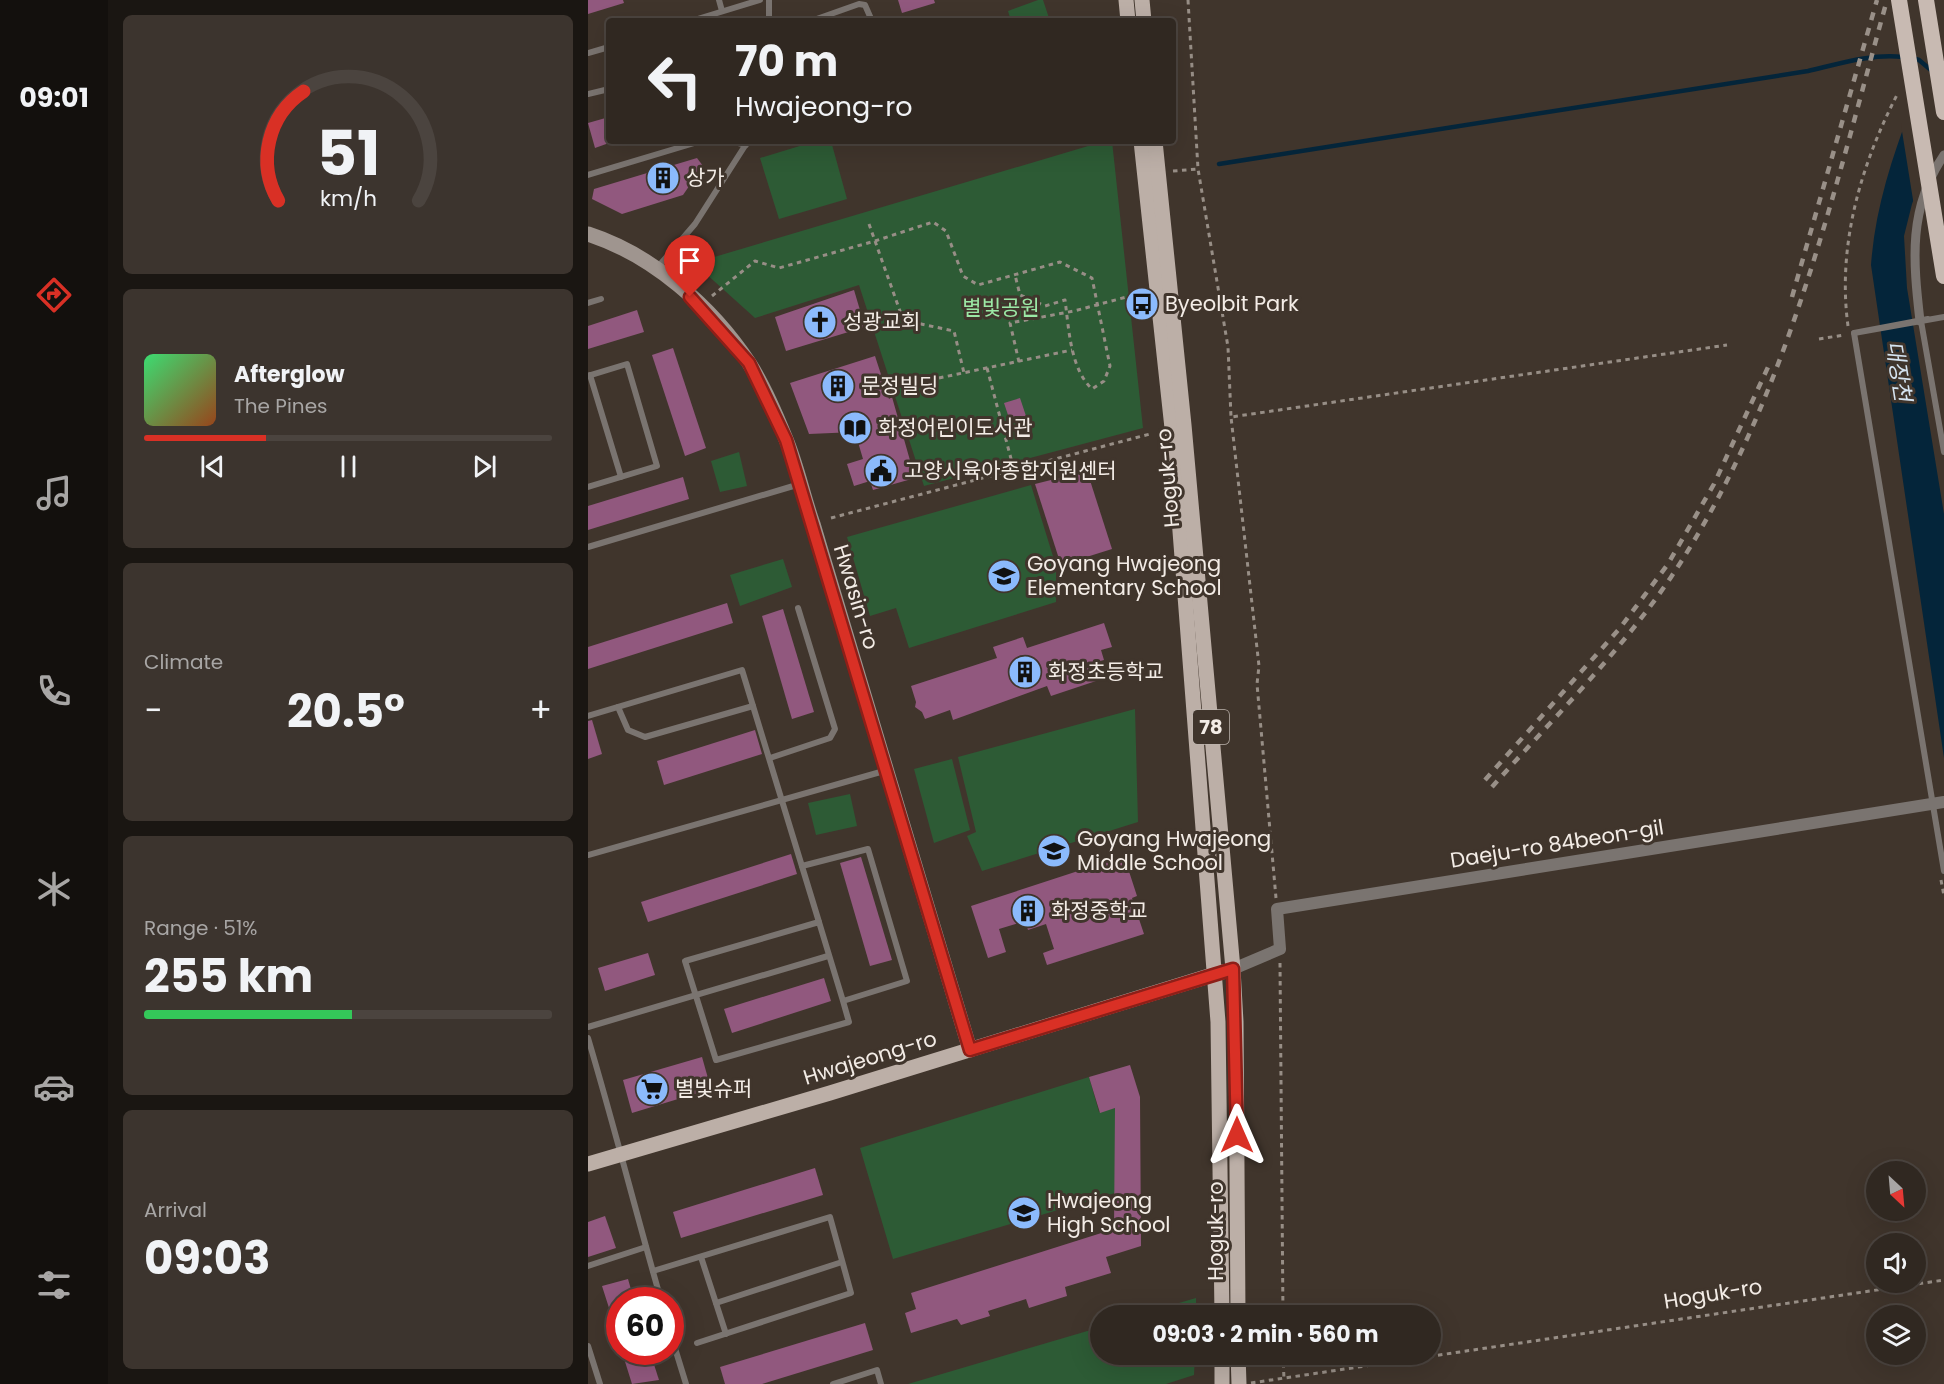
<!DOCTYPE html>
<html lang="en">
<head>
<meta charset="utf-8">
<style>
	:root { --surface:#302821; --page:#3c342e; --text:#f1f3f6; --muted:#a8a6a5; --line:#4b443f; --accent:#d93025 }
	body { margin:0; font-family:Poppins,"Noto Sans KR",sans-serif; background:var(--page); color:var(--text); height:100vh; display:flex; flex-direction:column; font-size:22px; white-space:nowrap }
	* { box-sizing:border-box; margin:0 }
	p { font-size:20px; color:var(--muted) }
	.icon { flex:none; width:33px; height:33px; fill:none; stroke:currentColor; stroke-width:2; stroke-linecap:round; stroke-linejoin:round }
	.map { position:relative; flex:1; overflow:hidden }
	.details { display:flex; flex-direction:column; gap:15px; padding:15px; background:#1a1612; width:480px }
	.details>* { flex:none }
	.hud { position:absolute; left:18px; top:18px; width:570px; height:126px; border-radius:6px; box-shadow:0 6px 24px #0002,0 0 0 2px var(--line); background:#302821; color:var(--text); overflow:hidden }
	.needle { width:39px; rotate:154deg }
	.controls { position:absolute; left:1278px; top:1161px; display:grid; gap:12px }
	.controls a { display:grid; place-items:center; width:60px; height:60px; border-radius:50%; background:var(--surface); box-shadow:0 6px 24px #0002,0 0 0 2px var(--line); font-size:30px }
	.speed { position:absolute; left:18px; top:1287px; display:flex; gap:12px; font-size:30px; font-weight:700; text-align:center }
	.speed>* { display:grid; place-content:center; width:78px; height:78px; border-radius:50%; background:var(--surface); box-shadow:0 6px 24px #0002,0 0 0 2px var(--line); line-height:1 }
	.speed .limit { border:9px solid #d22; background:#fff; color:#111 }
	.pin { position:absolute; display:grid; place-items:center; width:51px; height:51px; color:#fff; margin:-62px -26px; border-radius:50% 50% 50% 0; rotate:-45deg; box-shadow:0 0 6px #0007 }
	.pin .icon { rotate:45deg }
	.me { position:absolute; width:66px; margin:-33px; rotate:0deg; stroke-linejoin:round; filter:drop-shadow(0 0 4px #0008) }
	.turn { display:flex; align-items:center; gap:21px; height:126px; padding:0 30px; font-size:27px }
	.turn .icon { width:78px; height:78px; stroke-width:2.5 }
	.turn b { display:block; font-size:42px; line-height:51px }
	.big { font-size:45px; font-weight:700; line-height:1.1 }
	.details .tile { flex:1; display:flex; flex-direction:column; justify-content:center; gap:9px; min-width:0; padding:0 21px; border-radius:9px; background:var(--page) }
	.details .dial { align-items:center; gap:0 }
	.dial svg { height:156px; overflow:visible; fill:none; stroke:var(--line); stroke-width:7; stroke-linecap:round; text-anchor:middle }
	.dial text { fill:var(--text); stroke:none }
	.song { display:flex; align-items:center; gap:18px }
	.cover { width:72px; height:72px; border-radius:9px; background:linear-gradient(135deg,hsl(140 70% 55%),hsl(20 70% 35%)) }
	.played { height:6px; border-radius:3px; background:linear-gradient(90deg,var(--accent) 30%,var(--line) 30%) }
	.keys { display:flex; justify-content:space-around; direction:ltr }
	.heat { display:flex; justify-content:space-between; align-items:center; font-size:33px; direction:ltr }
	.charge { height:9px; border-radius:4px; background:linear-gradient(90deg,#34c759 51%,var(--line) 0) }
	.trip { position:absolute; left:502px; top:1305px; width:351px; height:60px; border-radius:30px; background:var(--surface); box-shadow:0 6px 24px #0002,0 0 0 2px var(--line); font-weight:700; line-height:60px; text-align:center }
	main { display:flex; flex:1; min-height:0 }
	.tabs { display:flex; flex-direction:column; width:108px; justify-content:space-around; align-items:center; background:#13100d; color:var(--muted) }
	.tabs .icon { width:42px; height:42px }
	.tabs .selected { color:var(--accent) }
	.tabs b { font-size:27px; color:var(--text) }
	.map>svg:first-child { display:block }
	.green { fill:#2d5b35 }
	.water { fill:#04253a }
	.pier { fill:#40352c }
	.lines { fill:none; stroke-linecap:round; stroke-linejoin:round }
	.stream { stroke:#04253a; stroke-width:4.5 }
	.building { fill:#91587e }
	.path { stroke:#978e86; stroke-width:3; stroke-dasharray:4.5 4.5; stroke-linecap:butt }
	.service { stroke:#7a7470; stroke-width:6 }
	.pedestrian { stroke:#7a7470; stroke-width:9 }
	.minor { stroke:#7a7470; stroke-width:12 }
	.secondary { stroke:#9f958f; stroke-width:15 }
	.primary { stroke:#bcafa7; stroke-width:15 }
	.trunk { stroke:#c8bab2; stroke-width:16 }
	.rail { stroke:#999088; stroke-width:4.5; stroke-dasharray:8 8; stroke-linecap:butt }
	.route-casing { stroke:#8d1f18; stroke-width:15 }
	.route { stroke:#d93025; stroke-width:10 }
	.labels { text-anchor:middle; stroke-width:6; stroke-linejoin:round; paint-order:stroke }
	.shield { fill:#40352c; stroke:#bdb5ae; stroke-width:1.5 }
	.shield-label { font-size:20px; font-weight:bold; fill:#f3ece6 }
	.poi-label { font-size:21px; fill:#f3ece6; stroke:#40352c; text-anchor:start }
	.park-label { font-size:21px; fill:#9be8a5; stroke:#40352c }
	.street-label { font-size:21px; fill:#f3ece6; stroke:#40352c }
	.water-label { font-size:22px; font-style:italic; fill:#d5e4f1; stroke:#40352c }
</style>
</head>
<body>
<main>
<nav class="tabs">
<b>09:01</b>
<svg class="icon selected" aria-label="directions" viewBox="0 0 24 24"><path d="M12 3l9 9-9 9-9-9zM9 14v-3h6M13 9l2 2-2 2"/></svg>
<svg class="icon" aria-label="music" viewBox="0 0 24 24"><path d="M9 18V5l10-2v13"/><circle cx="6" cy="18" r="3"/><circle cx="16" cy="16" r="3"/></svg>
<svg class="icon" aria-label="phone" viewBox="0 0 24 24"><path d="M5 4h4l2 5-3 2q2 4 5 5l2-3 5 2v4C11 20 4 13 5 4z"/></svg>
<svg class="icon" aria-label="climate" viewBox="0 0 24 24"><path d="M12 3v18M4 7l16 10M4 17L20 7"/></svg>
<svg class="icon" aria-label="car" viewBox="0 0 24 24"><path d="M5 17H2v-5l4-1 3-4h7l3 4 3 1v5h-3M9 17h6M6 11h13"/><circle cx="7" cy="17" r="2"/><circle cx="17" cy="17" r="2"/></svg>
<svg class="icon" aria-label="filters" viewBox="0 0 24 24"><path d="M4 7h16M4 17h16"/><circle cx="9" cy="7" r="2"/><circle cx="15" cy="17" r="2"/></svg>
</nav>
<section class="details">
<div class="tile dial"><svg viewBox="0 0 100 80">
<path d="M14 69A42 42 0 1 1 86 69"/>
<path d="M14 69A42 42 0 0 1 27 13" stroke="#d93025"/>
<text x="50" y="56" font-size="32" font-weight="700">51</text>
<text x="50" y="72" font-size="11">km/h</text>
</svg></div>
<div class="tile">
<div class="song"><i class="cover"></i><div><b>Afterglow</b><p>The Pines</p></div></div>
<div class="played"></div>
<div class="keys"><svg class="icon" aria-label="previous" viewBox="0 0 24 24"><path d="M18 5L8 12l10 7zM5 5v14"/></svg><svg class="icon" aria-label="pause" viewBox="0 0 24 24"><path d="M8 5v14M16 5v14"/></svg><svg class="icon" aria-label="next" viewBox="0 0 24 24"><path d="M6 5l10 7-10 7zM19 5v14"/></svg></div>
</div>
<div class="tile"><p>Climate</p>
<div class="heat"><a>−</a><b class="big">20.5°</b><a>+</a></div>
</div>
<div class="tile"><p>Range · 51%</p><b class="big">255 km</b><div class="charge"></div></div>
<div class="tile"><p>Arrival</p><b class="big">09:03</b></div>
</section>
<div class="map">
<svg width="1356" height="1384" viewBox="0 0 1356 1384">
	<rect width="100%" height="100%" fill="#40352c"/>
	<g class="green">
		<polygon points="450,0 455,0 462,21 423,21 420,11"/>
		<polygon points="228,141 243,141 259,199 191,219 172,158"/>
		<polygon points="517,141 524,141 555,428 336,486 271,285 167,318 106,263"/>
		<polygon points="151,452 159,486 132,492 123,461"/>
		<polygon points="443,485 468,566 468,602 321,648 308,608 282,616 259,537"/>
		<polygon points="195,559 204,587 152,606 142,575"/>
		<polygon points="547,709 550,822 394,871 379,836 388,832 370,757"/>
		<polygon points="364,759 382,830 346,843 326,769"/>
		<polygon points="262,794 269,826 228,835 220,803"/>
		<polygon points="501,1077 511,1112 527,1108 527,1193 305,1259 272,1148"/>
		<polygon points="608,1298 608,1315 550,1315"/>
		<polygon points="513,1327 513,1354 607,1355 606,1375 578,1384 320,1384"/>
	</g>
	<path class="water" d="M1322 110 1337 169 1324 204 1316 236 1319 288 1356 514V758L1283 265C1287 210 1303 161 1322 110Z"/>
	<polygon class="pier" points="1356,56 1356,141 1340,170 1326,206 1313,125 1320,109"/>
	<g class="lines">
		<g class="stream">
			<polyline points="1324,58 1331,60 1344,71"/>
			<path d="M631 164 1220 71C1250 64 1285 53 1315 57"/>
		</g>
	</g>
	<g class="building">
		<polygon points="0,0 35,0 36,3 0,14"/>
		<polygon points="310,0 346,0 347,3 314,13"/>
		<polygon points="21,117 21,143 7,148 0,123"/>
		<polygon points="109,158 115,166 95,195 34,214 4,199 6,189"/>
		<polygon points="266,290 277,327 198,351 187,317"/>
		<polygon points="49,310 56,332 0,349 0,326"/>
		<polygon points="85,348 118,448 97,456 64,355"/>
		<polygon points="287,356 301,399 304,397 327,478 285,490 282,481 266,486 259,464 275,459 267,432 221,434 202,383"/>
		<polygon points="432,398 438,416 422,421 416,403"/>
		<polygon points="499,471 524,549 473,565 447,484"/>
		<polygon points="95,477 101,499 0,530 0,506"/>
		<polygon points="139,603 145,623 0,669 0,647"/>
		<polygon points="195,609 226,712 204,719 174,616"/>
		<polygon points="516,623 524,647 513,650 516,660 505,663 511,680 463,696 459,686 365,720 362,710 337,719 334,712 327,707 328,702 323,686 409,658 405,647 435,637 439,648"/>
		<polygon points="4,720 14,754 0,759 0,721"/>
		<polygon points="167,730 174,754 76,785 69,761"/>
		<polygon points="203,854 209,874 60,922 53,902"/>
		<polygon points="536,856 549,896 544,898 556,934 459,965 455,953 466,949 458,924 440,930 437,921 411,929 418,952 400,958 383,906"/>
		<polygon points="273,857 304,960 282,966 252,863"/>
		<polygon points="60,953 67,975 17,991 10,968"/>
		<polygon points="236,978 243,1001 144,1033 136,1009"/>
		<polygon points="114,1057 123,1089 44,1113 35,1080"/>
		<polygon points="542,1065 552,1097 553,1246 518,1257 523,1273 477,1287 479,1296 441,1308 438,1299 400,1311 402,1316 373,1325 369,1319 323,1333 317,1313 328,1309 323,1293 526,1229 527,1108 512,1113 501,1077"/>
		<polygon points="227,1168 235,1195 93,1238 85,1212"/>
		<polygon points="17,1216 28,1248 0,1257 0,1222"/>
		<polygon points="40,1279 46,1300 32,1300 32,1332 29,1333 14,1286"/>
		<polygon points="277,1323 285,1350 174,1384 137,1384 132,1367"/>
		<polygon points="34,1352 62,1352 71,1380 44,1384"/>
	</g>
	<g class="lines">
		<g class="path">
			<polyline points="600,0 610,169 640,347 643,417"/>
			<polyline points="585,171 610,169"/>
			<polyline points="281,224 313,314 333,324 366,331 376,373"/>
			<path d="M124 296 167 261 191 268 287 241 345 222 358 231 375 276 390 285 472 262 504 278 522 366 516 381 504 389C482 368 481 329 477 300L457 306 432 295 427 275"/>
			<path d="M1260 326C1249 245 1273 164 1310 93"/>
			<polyline points="1231,339 1256,335"/>
			<polyline points="431,362 422,323 486,311 546,295"/>
			<polyline points="399,368 426,470"/>
			<polyline points="351,378 484,350"/>
			<polyline points="243,518 562,434"/>
			<polyline points="1353,880 1356,896"/>
			<polyline points="688,898 669,684 671,666 643,417 1139,345"/>
			<polyline points="692,963 695,1316"/>
			<polyline points="695,1354 696,1380"/>
			<polyline points="663,1383 1356,1280"/>
		</g>
		<g class="service">
			<polyline points="131,0 134,11"/>
			<polyline points="103,21 172,0"/>
			<polyline points="181,21 181,0"/>
			<polyline points="223,21 271,4 277,5 284,21"/>
			<polyline points="0,53 21,47"/>
			<polyline points="0,94 21,89"/>
			<polyline points="143,141 158,145"/>
			<polyline points="213,141 213,142"/>
			<polyline points="0,175 113,141"/>
			<polyline points="69,268 107,224 160,141"/>
			<polyline points="0,303 13,299"/>
			<polyline points="1340,319 1266,333 1356,317"/>
			<polyline points="1333,321 1356,452"/>
			<polyline points="1266,333 1356,871"/>
			<polyline points="2,375 33,477"/>
			<polyline points="0,376 39,364 69,466 0,487"/>
			<polyline points="0,547 212,484"/>
			<polyline points="30,707 40,730 57,737 165,706"/>
			<polyline points="0,716 154,670 231,922"/>
			<polyline points="182,758 242,738 247,729 210,608"/>
			<polyline points="0,855 296,771"/>
			<polyline points="214,866 280,849 319,981 255,1001 261,1022 128,1060 97,961 231,922 255,1001"/>
			<polyline points="0,1027 240,956"/>
			<path d="M0 1038C26 1125 48 1213 73 1300"/>
			<polyline points="113,1257 138,1334"/>
			<polyline points="0,1266 58,1247"/>
			<polyline points="65,1271 242,1217 263,1293 109,1343"/>
			<polyline points="128,1303 254,1262"/>
			<polyline points="82,1332 98,1384"/>
			<polyline points="0,1346 12,1384"/>
			<polyline points="245,1384 289,1370 293,1384"/>
		</g>
		<path class="pedestrian" d="M1332 321C1325 260 1320 208 1356 155"/>
		<polyline class="minor" points="645,969 692,949 689,909 1356,802"/>
		<path class="secondary" d="M0 234C65 255 124 307 161 363 176 386 187 412 197 437 209 465 215 496 225 524L382 1050"/>
		<g class="primary">
			<polyline points="538,0 540,21"/>
			<polyline points="554,0 556,21"/>
			<polyline points="553,141 584,428 630,1022 634,1316"/>
			<polyline points="567,141 596,425 645,969 648,1022 650,1316"/>
			<polyline points="0,1164 242,1093 634,972"/>
			<polyline points="634,1354 634,1384"/>
			<polyline points="650,1354 651,1384"/>
		</g>
		<g class="trunk">
			<polyline points="1311,0 1356,276"/>
			<polyline points="1338,0 1356,112"/>
		</g>
		<g class="rail">
			<polyline points="1204,297 1289,0"/>
			<polyline points="897,780 1032,628 1080,564 1126,484 1181,365"/>
			<path d="M904 787C967 716 1037 648 1089 568 1200 397 1245 194 1299 0"/>
		</g>
	</g>
	<g class="lines">
		<g class="route-casing">
			<polyline id="route" points="102,297 161,363 198,440 382,1050 645,969 649,1135"/>
		</g>
		<use href="#route" class="route"/>
	</g>
	<defs>
		<g id="building-disc" transform="scale(1.725)"><circle r="9.5" fill="#8bbafc" stroke="#40352c"/><path d="M-4-6H4V6H1V3H-1V6H-4ZM-2.5-4.3h1.7v1.8h-1.7ZM.8-4.3h1.7v1.8H.8ZM-2.5-1h1.7V.8h-1.7ZM.8-1h1.7V.8H.8Z" fill="#111"/></g>
		<g id="bus-disc" transform="scale(1.725)"><circle r="9.5" fill="#8bbafc" stroke="#40352c"/><path d="M-5-6H5V4H4V6H2V4H-2V6H-4V4H-5ZM-3.5-4V0h7V-4ZM-3.5 1.2v1.5H-2V1.2ZM2 1.2v1.5H3.5V1.2Z" fill="#111"/></g>
		<g id="church-disc" transform="scale(1.725)"><circle r="9.5" fill="#8bbafc" stroke="#40352c"/><path d="M-1.2-6h2.4v3.5h3.3v2.4h-3.3V6h-2.4V-.1h-3.3v-2.4h3.3Z" fill="#111"/></g>
		<g id="library-disc" transform="scale(1.725)"><circle r="9.5" fill="#8bbafc" stroke="#40352c"/><path d="M-6-4Q-3-5.5-.7-3.5V5Q-3 3-6 4ZM6-4Q3-5.5 .7-3.5V5Q3 3 6 4Z" fill="#111"/></g>
		<g id="civic-disc" transform="scale(1.725)"><circle r="9.5" fill="#8bbafc" stroke="#40352c"/><path d="M-.6-6.5H3V-4.5H.6V-3L4-1V1h2V6H-6V1h2V-1L-.6-3ZM-1.2 2.5V6h2.4V2.5Z" fill="#111"/></g>
		<g id="school-disc" transform="scale(1.725)"><circle r="9.5" fill="#8bbafc" stroke="#40352c"/><path d="M0-5L7-2L0 1L-7-2ZM-4 1L0 2.5L4 1V4Q0 6-4 4Z" fill="#111"/></g>
		<g id="supermarket-disc" transform="scale(1.725)"><circle r="9.5" fill="#8bbafc" stroke="#40352c"/><path d="M-6-5.5h2.5l.6 2H6L4.5 2H-2.5L-4.4-4H-6ZM-1.5 3.2a1.3 1.3 0 1 0 .1 0ZM3 3.2a1.3 1.3 0 1 0 .1 0Z" fill="#111"/></g>
	</defs>
	<g fill-rule="evenodd">
		<use href="#building-disc" x="75" y="178"/>
		<use href="#bus-disc" x="554" y="304"/>
		<use href="#church-disc" x="232" y="322"/>
		<use href="#building-disc" x="250" y="386"/>
		<use href="#library-disc" x="267" y="428"/>
		<use href="#civic-disc" x="293" y="471"/>
		<use href="#school-disc" x="416" y="576"/>
		<use href="#building-disc" x="437" y="672"/>
		<use href="#school-disc" x="466" y="851"/>
		<use href="#building-disc" x="440" y="911"/>
		<use href="#supermarket-disc" x="64" y="1089"/>
		<use href="#school-disc" x="436" y="1213"/>
	</g>
	<g class="labels">
		<rect class="shield" x="605" y="710" width="36" height="34" rx="4.5"/>
		<g class="shield-label">
			<text x="623" y="734">78</text>
		</g>
		<g class="poi-label">
			<text x="98" y="185">상가</text>
			<text x="577" y="311">Byeolbit Park</text>
			<text x="255" y="329">성광교회</text>
			<text x="273" y="393">문정빌딩</text>
			<text x="290" y="435">화정어린이도서관</text>
			<text x="316" y="478">고양시육아종합지원센터</text>
			<text x="439" y="571">Goyang Hwajeong<tspan x="439" dy="24">Elementary School</tspan></text>
			<text x="460" y="679">화정초등학교</text>
			<text x="489" y="846">Goyang Hwajeong<tspan x="489" dy="24">Middle School</tspan></text>
			<text x="463" y="918">화정중학교</text>
			<text x="87" y="1096">별빛슈퍼</text>
			<text x="459" y="1208">Hwajeong<tspan x="459" dy="24">High School</tspan></text>
		</g>
		<g class="park-label">
			<text x="413" y="315">별빛공원</text>
		</g>
		<g class="street-label">
			<text transform="translate(580 478) rotate(-95)" y="7">Hoguk-ro</text>
			<text transform="translate(268 597) rotate(73)" y="7">Hwasin-ro</text>
			<text transform="translate(969 844) rotate(-9)" y="7">Daeju-ro 84beon-gil</text>
			<text transform="translate(282 1058) rotate(-17)" y="7">Hwajeong-ro</text>
			<text transform="translate(628 1231) rotate(-90)" y="7">Hoguk-ro</text>
			<text transform="translate(1125 1294) rotate(-9)" y="7">Hoguk-ro</text>
		</g>
		<g class="water-label">
			<text transform="translate(1311 371) rotate(81)" y="8">대장천</text>
		</g>
	</g>
</svg>
<div class="controls">
<a><svg class="needle" viewBox="-14 -14 28 28"><path d="M0-13l5 13h-10z" fill="#e53935"/><path d="M0 13l5-13h-10z" fill="#a8a6a5"/></svg></a>
<a><svg class="icon" aria-label="sound" viewBox="0 0 24 24"><path d="M4 9h4l5-4v14l-5-4H4zM17 9q2 3 0 6"/></svg></a>
<a><svg class="icon" aria-label="layers" viewBox="0 0 24 24"><path d="M12 4l9 5-9 5-9-5zM3 14l9 5 9-5"/></svg></a>
</div>
<div class="speed"><div class="limit">60</div></div>
<div class="pin" style="left:102px;top:297px;background:#d93025"><svg class="icon" aria-label="arrive" viewBox="0 0 24 24"><path d="M6 21V4h12l-3 4 3 4H6"/></svg></div>
<svg class="me" style="left:649px;top:1135px" viewBox="-20 -20 40 40"><path d="M0-17L14 15 0 8-14 15z" fill="#d93025" stroke="#fff" stroke-width="4"/></svg>
<div class="trip">09:03 · 2 min · 560 m</div>
<div class="hud">
<div class="turn"><svg class="icon" aria-label="left" viewBox="0 0 24 24"><path d="M17 20v-9H6M10 6l-5 5 5 5"/></svg><div><b>70 m</b>Hwajeong-ro</div></div>
</div>
</div>
</main>
</body>
</html>
